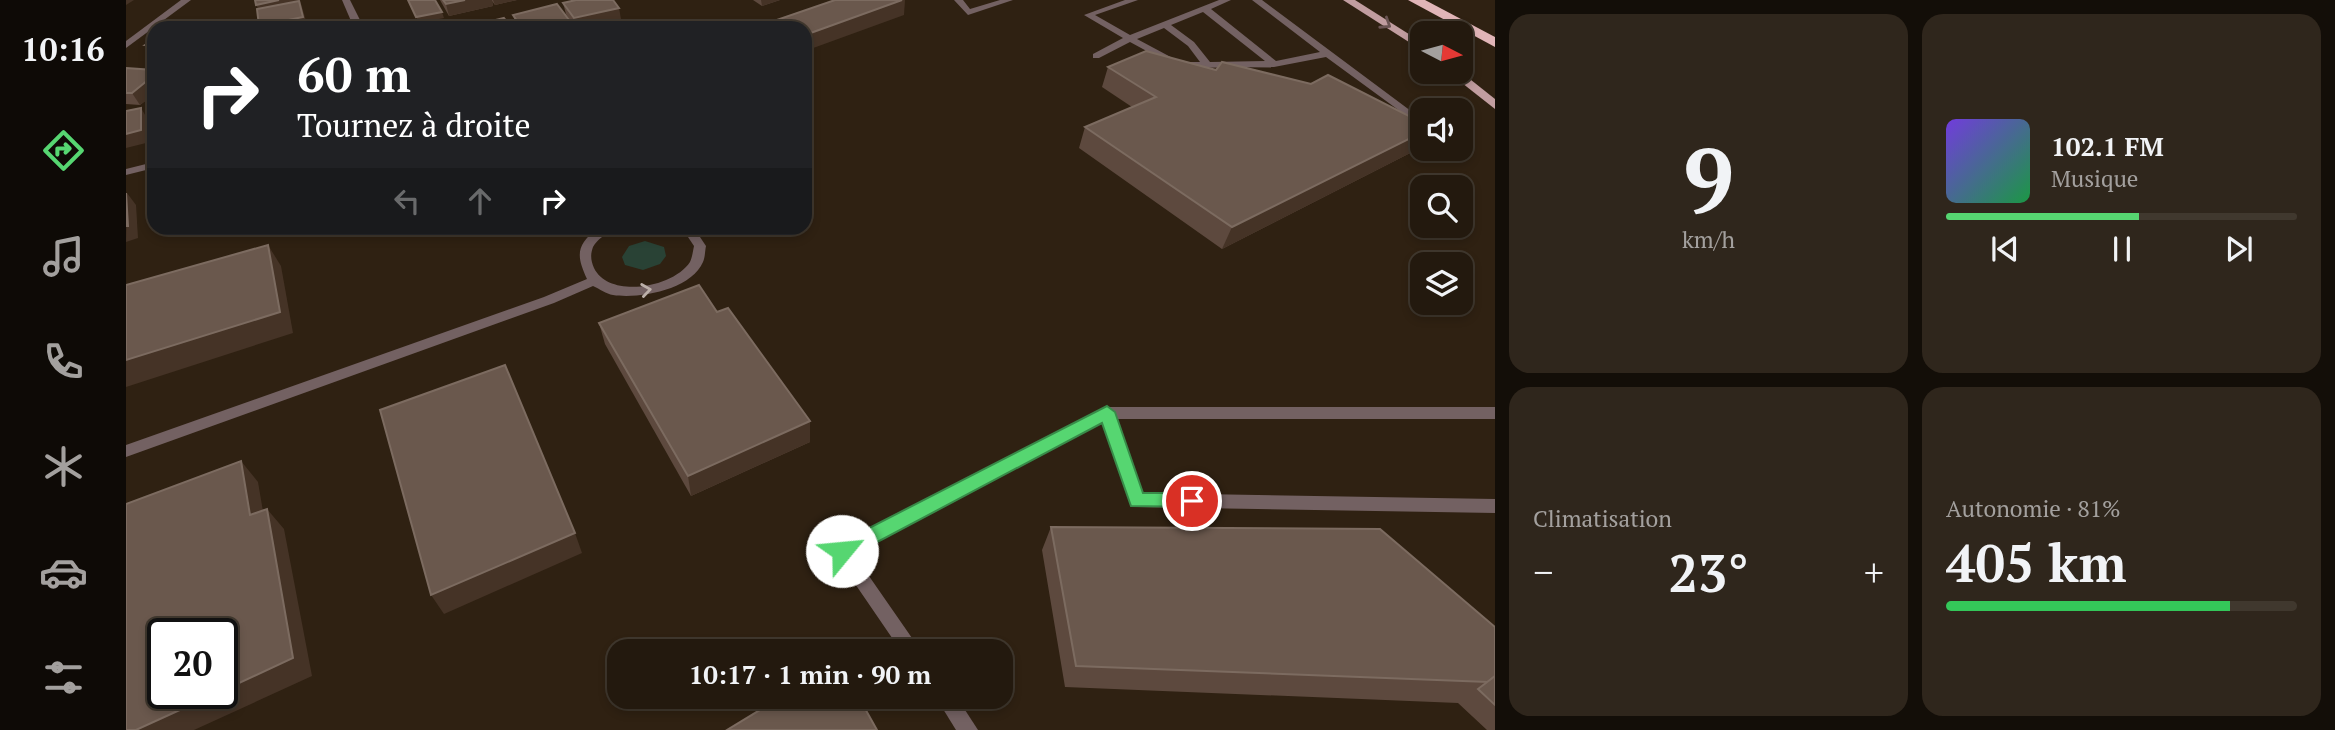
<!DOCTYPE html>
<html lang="fr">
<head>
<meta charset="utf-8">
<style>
	:root { --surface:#23190e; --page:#2f261c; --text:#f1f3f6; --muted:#a3a09e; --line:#40382e; --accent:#56d671 }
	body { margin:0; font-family:"PT Serif",serif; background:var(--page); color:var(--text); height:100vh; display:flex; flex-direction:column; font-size:26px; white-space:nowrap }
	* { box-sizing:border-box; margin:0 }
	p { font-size:23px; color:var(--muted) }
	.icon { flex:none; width:38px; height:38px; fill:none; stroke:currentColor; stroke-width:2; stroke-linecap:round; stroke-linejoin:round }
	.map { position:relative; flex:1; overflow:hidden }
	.details { display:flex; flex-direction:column; gap:14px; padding:14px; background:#130e08; width:840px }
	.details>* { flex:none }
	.banner { position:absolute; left:21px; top:21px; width:665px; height:214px; border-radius:21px; box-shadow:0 4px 10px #0003,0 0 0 2px var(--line); background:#202124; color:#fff; overflow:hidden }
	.needle { width:46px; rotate:96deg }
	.fabs { position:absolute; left:1284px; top:21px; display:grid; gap:14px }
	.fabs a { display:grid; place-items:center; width:63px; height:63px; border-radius:14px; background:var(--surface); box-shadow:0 4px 10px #0003,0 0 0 2px var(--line); font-size:35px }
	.speed { position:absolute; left:21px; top:618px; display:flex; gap:14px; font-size:35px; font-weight:700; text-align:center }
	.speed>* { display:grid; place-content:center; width:91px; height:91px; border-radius:50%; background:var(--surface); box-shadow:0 4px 10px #0003,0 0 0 2px var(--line); line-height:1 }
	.speed .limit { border:4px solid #111; border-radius:10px; background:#fff; color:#111 }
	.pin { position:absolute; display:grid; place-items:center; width:60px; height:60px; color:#fff; margin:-30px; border:4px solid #fff; border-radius:50%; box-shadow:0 2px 7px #0007 }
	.me { position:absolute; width:77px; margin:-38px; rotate:62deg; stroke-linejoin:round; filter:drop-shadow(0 0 5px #0008) }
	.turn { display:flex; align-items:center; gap:24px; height:147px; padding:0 35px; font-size:32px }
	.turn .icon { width:91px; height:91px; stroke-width:2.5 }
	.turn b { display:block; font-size:49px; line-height:60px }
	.lanes { display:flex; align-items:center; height:66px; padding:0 35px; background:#0003; justify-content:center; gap:35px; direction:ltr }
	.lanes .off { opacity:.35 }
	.big { font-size:52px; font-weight:700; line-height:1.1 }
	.details .card { flex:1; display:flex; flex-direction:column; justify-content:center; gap:10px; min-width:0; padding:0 24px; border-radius:21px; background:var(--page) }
	.details .dial { align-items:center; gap:0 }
	.dial b { font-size:91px; line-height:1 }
	.song { display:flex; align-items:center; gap:21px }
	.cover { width:84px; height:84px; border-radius:10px; background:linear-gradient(135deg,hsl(260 70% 55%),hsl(140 70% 35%)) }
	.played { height:7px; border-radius:4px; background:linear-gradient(90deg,var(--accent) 55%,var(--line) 55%) }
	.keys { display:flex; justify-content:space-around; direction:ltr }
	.heat { display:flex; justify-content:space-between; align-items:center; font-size:38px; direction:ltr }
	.charge { height:10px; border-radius:5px; background:linear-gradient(90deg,#34c759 81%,var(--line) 0) }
	.details .tiles { flex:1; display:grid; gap:14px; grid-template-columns:repeat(2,1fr) }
	.trip { position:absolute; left:481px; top:639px; width:406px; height:70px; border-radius:21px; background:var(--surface); box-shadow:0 4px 10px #0003,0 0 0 2px var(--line); font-weight:700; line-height:70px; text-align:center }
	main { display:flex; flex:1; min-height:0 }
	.dock { display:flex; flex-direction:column; width:126px; justify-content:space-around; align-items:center; background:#0e0a06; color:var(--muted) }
	.dock .icon { width:49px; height:49px }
	.dock .current { color:var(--accent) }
	.dock b { font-size:32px; color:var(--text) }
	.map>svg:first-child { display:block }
	.green { fill:#294235 }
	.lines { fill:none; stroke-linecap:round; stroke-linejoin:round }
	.service { fill:#736162; fill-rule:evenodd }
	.minor { fill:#736162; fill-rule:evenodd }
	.primary { fill:#c19da0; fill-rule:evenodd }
	.motorway { fill:#e1b5b8; fill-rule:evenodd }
	.wall { fill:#5d493e }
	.shaded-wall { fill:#453326 }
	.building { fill:#6a584d; stroke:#7c6b60; stroke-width:2 }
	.oneway { stroke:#6a5453 }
	.oneway2 { stroke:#bcb0a9 }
	.route { fill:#56d671; stroke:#388b49; stroke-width:2 }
</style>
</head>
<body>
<main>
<nav class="dock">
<b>10:16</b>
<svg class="icon current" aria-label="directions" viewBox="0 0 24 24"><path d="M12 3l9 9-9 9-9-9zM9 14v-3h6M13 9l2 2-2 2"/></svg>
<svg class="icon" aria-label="music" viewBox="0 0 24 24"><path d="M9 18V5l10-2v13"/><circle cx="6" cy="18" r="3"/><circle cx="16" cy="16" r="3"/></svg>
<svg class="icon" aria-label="phone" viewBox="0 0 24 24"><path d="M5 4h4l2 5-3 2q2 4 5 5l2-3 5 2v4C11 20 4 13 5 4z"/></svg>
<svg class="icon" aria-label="climate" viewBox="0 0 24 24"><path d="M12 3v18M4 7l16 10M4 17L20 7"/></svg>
<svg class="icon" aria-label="car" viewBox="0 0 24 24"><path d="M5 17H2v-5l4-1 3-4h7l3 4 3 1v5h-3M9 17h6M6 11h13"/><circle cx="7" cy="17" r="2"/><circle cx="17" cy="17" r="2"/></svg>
<svg class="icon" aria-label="filters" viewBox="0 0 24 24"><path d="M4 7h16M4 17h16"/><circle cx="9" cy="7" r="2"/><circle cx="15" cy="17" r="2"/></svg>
</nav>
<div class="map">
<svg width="1369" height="730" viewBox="0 0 1369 730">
	<rect width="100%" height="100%" fill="#2f2112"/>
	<polygon class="green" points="519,241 538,247 540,256 534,264 517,270 499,265 496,257 503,246"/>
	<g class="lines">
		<g class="service">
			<polygon points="828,0 837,0 844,9 874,0 887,0 842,15"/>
			<path d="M999 0H1012L969 15 1004 35 1093 0H1105L1085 9 1150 61 1194 52 1126 0H1136L1297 120V128L1200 57 1148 67 1052 68 1004 42 973 58H967V54L997 38 958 15ZM1077 12 1139 61 1084 62 1068 42 1045 25ZM1038 28 1062 46 1074 62H1054L1011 39Z"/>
			<polygon points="981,407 1369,407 1369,419 990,419 1017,493 1369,499 1369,513 1011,507 1005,505 1003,500 977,422 727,553 795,651 775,651 710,556 708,551 710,546"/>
			<polygon points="809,696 830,696 852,730 830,730"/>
		</g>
		<g class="minor">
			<polygon points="55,0 65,0 0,48 0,41"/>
			<polygon points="216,0 224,0 238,28 228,28"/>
			<polygon points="28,162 28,168 0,175 0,169"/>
			<path d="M472 228H486C480 235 471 239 467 247 464 255 465 261 468 268 483 299 547 288 564 262 566 258 567 251 568 246L556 228H568L580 246C579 251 579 258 577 262 565 290 513 299 487 295 480 294 474 289 467 286L428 303 0 457V445L418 297 461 279C450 255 450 245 472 228Z"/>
		</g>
		<g class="primary">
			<polygon points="1217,0 1229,0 1297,43 1297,51"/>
			<polygon points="1322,72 1335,72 1369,99 1369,109"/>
		</g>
		<polygon class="motorway" points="1282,0 1299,0 1369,37 1369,47"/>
	</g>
	<g class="wall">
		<polygon points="314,0 391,0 369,5 366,1 367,6 323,16"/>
		<polygon points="627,0 654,0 636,6"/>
		<polygon points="437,3 495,19 458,28 449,28 440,14"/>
		<polygon points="387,15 443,20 445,28 391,28"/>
		<polygon points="28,39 28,57 26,57 19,45"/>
		<polygon points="982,67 1090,70 1297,123 1297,141 1292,149 1096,249 953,148 959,127 1006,107 976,87"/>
		<polygon points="0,68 28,70 28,94 14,105 0,104"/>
		<polygon points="591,312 684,421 684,442 565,496 479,344 473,323"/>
		<polygon points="925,527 1369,627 1369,730 1361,730 1332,703 939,687 916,550"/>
	</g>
	<g class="shaded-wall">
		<polygon points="0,0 8,0 0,5"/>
		<polygon points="153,0 174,0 182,28 134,28 133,26 136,16 130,5"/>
		<polygon points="339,0 366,0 367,6 323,16 320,4"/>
		<polygon points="367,0 391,0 369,5"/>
		<polygon points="635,0 654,0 636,6"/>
		<polygon points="776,0 779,0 778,15 679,51 679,35"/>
		<polygon points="493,8 495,19 458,28 450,28 448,18"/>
		<polygon points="316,12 318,18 293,23 290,17"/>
		<polygon points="443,20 445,28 410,28"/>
		<polygon points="28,75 28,94 14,105 6,93"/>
		<polygon points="15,108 22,120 24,142 0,148 0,134"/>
		<polygon points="1297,132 1297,141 1292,149 1096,249 1106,227"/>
		<polygon points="1,193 10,205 12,238 0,242"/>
		<polygon points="44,228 62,228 47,232"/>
		<polygon points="142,245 155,266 167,333 0,387 0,360"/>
		<polygon points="684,421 684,442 565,496 562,476"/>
		<polygon points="115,461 132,482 141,535 124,515"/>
		<polygon points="141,509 158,529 186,676 68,730 10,730 91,693 96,693"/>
		<polygon points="449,533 456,553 318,614 305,595"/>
	</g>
	<g class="building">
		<polygon points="129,0 153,0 130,5"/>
		<polygon points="282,0 309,0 316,12 290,17"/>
		<polygon points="317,0 339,0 320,4"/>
		<polygon points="450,0 487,0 493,8 448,18 437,3"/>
		<polygon points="709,0 776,0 679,35 679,28 640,28 636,25"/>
		<polygon points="173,1 177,17 133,26 131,9"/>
		<polygon points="431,4 443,20 410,28 396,28 387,15"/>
		<polygon points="378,18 386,28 338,28"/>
		<polygon points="533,20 540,28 499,28"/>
		<polygon points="47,26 84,28 45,28"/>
		<polygon points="28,39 28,46 19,45"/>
		<polygon points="1020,51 1090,70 1096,62 1185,84 1202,75 1297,123 1297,132 1106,227 959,127 1030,97 982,67"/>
		<polygon points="0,68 28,70 28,75 6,93 0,93"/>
		<polygon points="15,108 15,130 0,134 0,111"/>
		<polygon points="0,193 2,226 0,226"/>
		<polygon points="142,245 154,312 0,360 0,285"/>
		<polygon points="573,285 591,312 602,308 684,421 562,476 473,323"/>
		<polygon points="379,365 449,533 305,595 254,410"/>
		<polygon points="115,461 124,515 141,509 167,658 96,691 96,634 37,634 37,693 91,693 10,730 0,730 0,504"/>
		<polygon points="925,527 1254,529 1369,627 1369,676 1362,682 950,666"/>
		<polygon points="1369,676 1369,705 1352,689"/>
		<polygon points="657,696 732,696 751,730 601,730"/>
	</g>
	<defs><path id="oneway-chevron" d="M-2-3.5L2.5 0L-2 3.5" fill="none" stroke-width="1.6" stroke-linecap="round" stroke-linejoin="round" transform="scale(1.75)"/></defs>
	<use class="oneway" href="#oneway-chevron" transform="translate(1260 24) rotate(33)"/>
	<use class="oneway2" href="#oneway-chevron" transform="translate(520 290) rotate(-8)"/>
	<polygon class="route" points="981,406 989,412 1017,493 1066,493 1075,501 1073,507 1005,506 976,423 723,557 716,560 710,557 707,551 710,545"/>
</svg>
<div class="fabs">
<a><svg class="needle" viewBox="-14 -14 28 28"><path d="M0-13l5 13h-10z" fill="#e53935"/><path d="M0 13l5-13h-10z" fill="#a3a09e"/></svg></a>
<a><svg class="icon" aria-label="sound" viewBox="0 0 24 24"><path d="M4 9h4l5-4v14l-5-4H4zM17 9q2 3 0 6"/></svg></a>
<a><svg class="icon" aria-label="search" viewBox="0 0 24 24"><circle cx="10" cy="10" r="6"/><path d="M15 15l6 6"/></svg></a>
<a><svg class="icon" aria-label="layers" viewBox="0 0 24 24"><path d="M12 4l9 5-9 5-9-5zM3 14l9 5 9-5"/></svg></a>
</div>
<div class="speed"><div class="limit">20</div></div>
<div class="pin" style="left:1066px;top:501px;background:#d93025"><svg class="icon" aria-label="arrive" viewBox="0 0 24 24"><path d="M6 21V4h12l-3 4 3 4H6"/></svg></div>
<svg class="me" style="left:716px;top:551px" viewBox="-20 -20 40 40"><circle r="19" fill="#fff"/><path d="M0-13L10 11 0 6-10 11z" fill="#56d671"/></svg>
<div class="trip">10:17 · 1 min · 90 m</div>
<div class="banner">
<div class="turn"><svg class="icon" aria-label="right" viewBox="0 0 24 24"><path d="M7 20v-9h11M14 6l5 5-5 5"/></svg><div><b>60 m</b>Tournez à droite</div></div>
<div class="lanes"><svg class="icon off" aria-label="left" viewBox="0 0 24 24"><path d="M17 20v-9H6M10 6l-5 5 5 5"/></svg><svg class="icon off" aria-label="ahead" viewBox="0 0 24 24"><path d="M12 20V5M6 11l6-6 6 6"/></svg><svg class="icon" aria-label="right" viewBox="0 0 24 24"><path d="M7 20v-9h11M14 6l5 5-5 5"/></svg></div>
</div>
</div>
<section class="details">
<div class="tiles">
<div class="card dial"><b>9</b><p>km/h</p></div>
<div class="card">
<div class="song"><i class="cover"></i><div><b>102.1 FM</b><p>Musique</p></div></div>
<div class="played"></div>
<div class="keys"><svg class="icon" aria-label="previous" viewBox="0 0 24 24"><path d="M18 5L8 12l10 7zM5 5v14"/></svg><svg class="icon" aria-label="pause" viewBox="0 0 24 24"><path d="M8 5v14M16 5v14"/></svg><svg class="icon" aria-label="next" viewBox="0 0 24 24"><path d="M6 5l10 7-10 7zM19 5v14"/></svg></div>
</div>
<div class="card"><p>Climatisation</p>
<div class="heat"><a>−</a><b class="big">23°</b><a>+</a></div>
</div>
<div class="card"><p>Autonomie · 81%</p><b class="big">405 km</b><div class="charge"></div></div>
</div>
</section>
</main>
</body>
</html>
